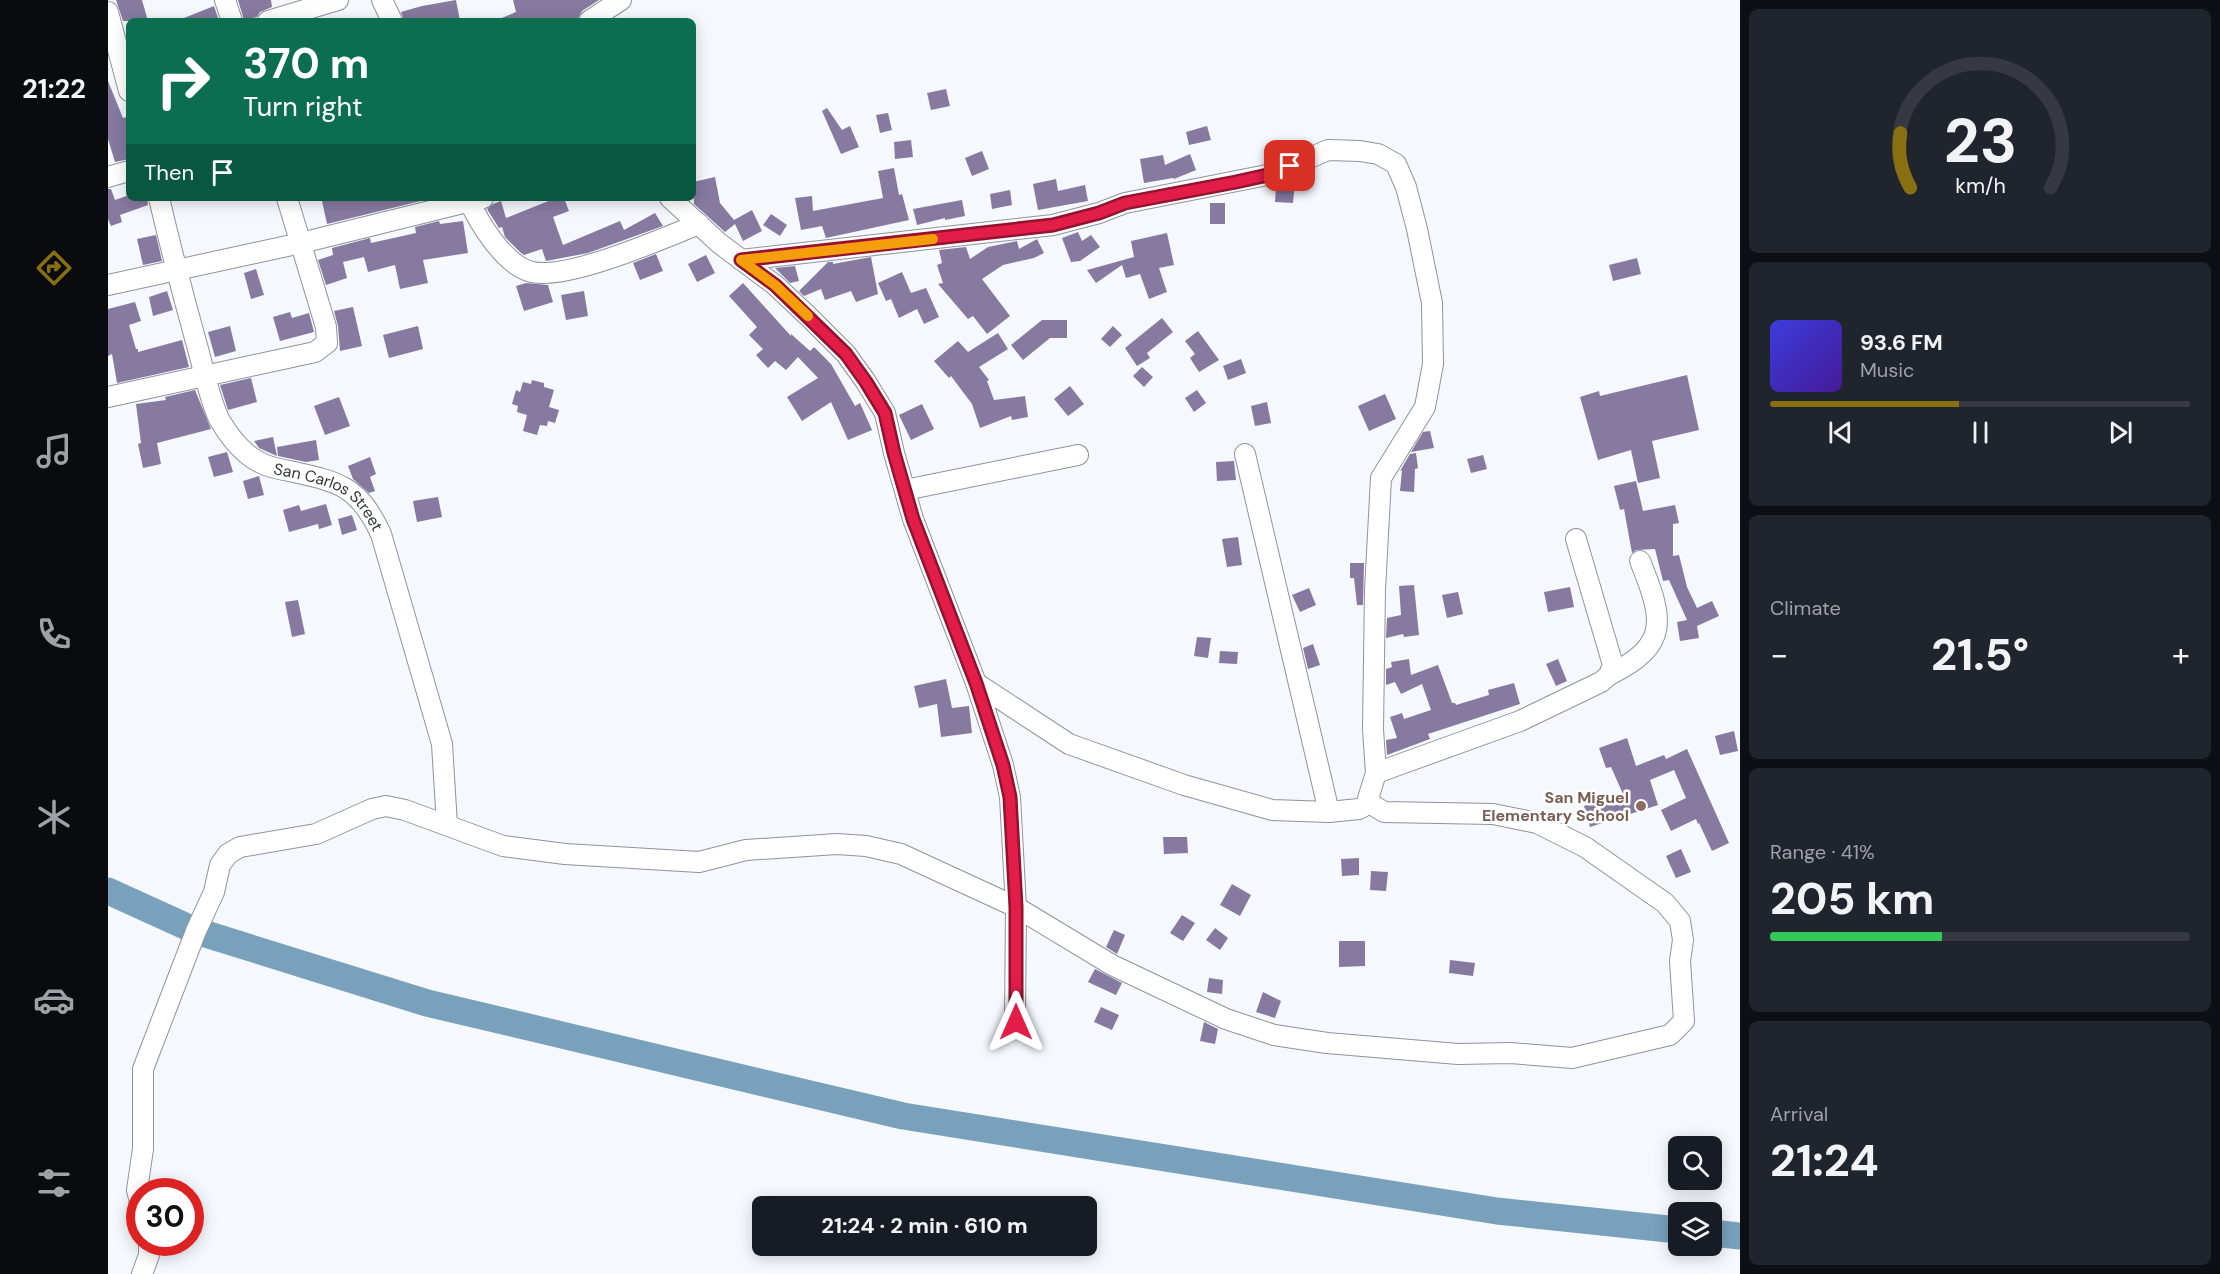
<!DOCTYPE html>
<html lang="en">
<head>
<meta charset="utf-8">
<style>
	:root { --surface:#171b24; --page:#20242c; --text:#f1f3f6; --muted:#9ea1a6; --line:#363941; --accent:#886f0f }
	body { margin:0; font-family:"DM Sans",sans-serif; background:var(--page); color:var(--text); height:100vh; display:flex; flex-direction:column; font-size:22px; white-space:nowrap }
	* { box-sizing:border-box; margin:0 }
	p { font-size:20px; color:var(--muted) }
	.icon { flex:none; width:33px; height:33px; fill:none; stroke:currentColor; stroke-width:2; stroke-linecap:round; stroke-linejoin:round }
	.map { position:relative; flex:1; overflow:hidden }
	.sheet { display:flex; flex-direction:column; gap:9px; padding:9px; background:#0d0f14; width:480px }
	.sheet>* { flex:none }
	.top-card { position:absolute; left:18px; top:18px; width:570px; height:183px; border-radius:9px; box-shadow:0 3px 15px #0003; background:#0b6e4f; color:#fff; overflow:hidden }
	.fabs { position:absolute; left:1560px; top:1136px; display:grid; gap:12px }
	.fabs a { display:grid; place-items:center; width:54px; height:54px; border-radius:9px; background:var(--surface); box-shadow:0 3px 15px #0003; font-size:30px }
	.speed { position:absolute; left:18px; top:1178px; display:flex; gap:12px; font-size:30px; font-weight:700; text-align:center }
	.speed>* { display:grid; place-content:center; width:78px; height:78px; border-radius:50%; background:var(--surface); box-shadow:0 3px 15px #0003; line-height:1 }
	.speed .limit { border:9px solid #d22; background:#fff; color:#111 }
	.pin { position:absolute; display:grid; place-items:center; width:51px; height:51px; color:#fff; margin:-26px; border-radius:12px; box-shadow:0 3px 9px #0006 }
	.me { position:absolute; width:66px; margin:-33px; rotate:0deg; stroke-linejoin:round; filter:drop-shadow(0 0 4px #0008) }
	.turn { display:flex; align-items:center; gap:21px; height:126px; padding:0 18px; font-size:27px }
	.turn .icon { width:78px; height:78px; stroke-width:2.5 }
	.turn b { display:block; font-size:42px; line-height:51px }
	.then { display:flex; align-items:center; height:57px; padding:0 18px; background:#0003; gap:12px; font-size:22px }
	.big { font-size:45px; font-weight:700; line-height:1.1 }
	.sheet .card { flex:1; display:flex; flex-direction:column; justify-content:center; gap:9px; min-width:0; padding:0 21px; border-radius:9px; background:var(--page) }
	.sheet .dial { align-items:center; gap:0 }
	.dial svg { height:156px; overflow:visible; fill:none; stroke:var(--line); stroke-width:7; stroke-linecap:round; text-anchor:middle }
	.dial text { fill:var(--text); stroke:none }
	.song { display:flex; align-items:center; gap:18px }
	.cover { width:72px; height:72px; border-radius:9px; background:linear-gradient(135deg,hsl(240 70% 55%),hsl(260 70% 35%)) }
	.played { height:6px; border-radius:3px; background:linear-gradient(90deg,var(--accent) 45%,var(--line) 45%) }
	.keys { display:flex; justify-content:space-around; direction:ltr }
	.heat { display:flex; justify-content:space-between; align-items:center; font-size:33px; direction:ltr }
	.charge { height:9px; border-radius:4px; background:linear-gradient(90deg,#34c759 41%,var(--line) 0) }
	.trip { position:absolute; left:644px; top:1196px; width:345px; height:60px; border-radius:9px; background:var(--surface); box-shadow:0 3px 15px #0003; font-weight:700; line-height:60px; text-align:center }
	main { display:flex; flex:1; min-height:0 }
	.tab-bar { display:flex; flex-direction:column; width:108px; justify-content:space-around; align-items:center; background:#090b0e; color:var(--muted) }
	.tab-bar .icon { width:42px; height:42px }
	.tab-bar .active { color:var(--accent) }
	.tab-bar b { font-size:27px; color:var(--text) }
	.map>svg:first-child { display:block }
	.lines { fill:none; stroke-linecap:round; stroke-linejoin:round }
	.river { stroke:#79a1bc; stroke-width:27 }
	.building { fill:#867aa0 }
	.minor-casing { stroke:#8e939b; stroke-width:22 }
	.minor { stroke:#fff; stroke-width:20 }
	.route-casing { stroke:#92132f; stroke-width:15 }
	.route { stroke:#e11d48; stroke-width:10 }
	.slow { stroke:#f59e0b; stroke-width:10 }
	.education-dot { fill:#8d6e63; stroke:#fff; stroke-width:2 }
	.labels { text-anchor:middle; stroke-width:5; stroke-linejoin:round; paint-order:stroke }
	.street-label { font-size:16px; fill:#34363a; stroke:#fff }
	.education-label { font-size:16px; font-weight:bold; fill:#785e54; stroke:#fff; text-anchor:end }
</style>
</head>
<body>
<main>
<nav class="tab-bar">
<b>21:22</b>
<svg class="icon active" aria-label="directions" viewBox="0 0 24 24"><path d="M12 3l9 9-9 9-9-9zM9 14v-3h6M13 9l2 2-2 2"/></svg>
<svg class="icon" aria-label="music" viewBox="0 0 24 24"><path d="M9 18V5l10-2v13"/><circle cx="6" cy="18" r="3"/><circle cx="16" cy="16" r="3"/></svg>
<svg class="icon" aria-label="phone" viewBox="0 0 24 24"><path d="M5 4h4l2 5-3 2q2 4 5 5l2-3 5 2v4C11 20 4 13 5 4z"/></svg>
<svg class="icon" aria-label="climate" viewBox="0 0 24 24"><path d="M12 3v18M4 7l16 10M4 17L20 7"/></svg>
<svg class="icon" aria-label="car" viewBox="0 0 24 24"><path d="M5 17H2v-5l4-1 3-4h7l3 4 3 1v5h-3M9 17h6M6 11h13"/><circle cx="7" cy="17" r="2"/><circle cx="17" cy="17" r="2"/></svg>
<svg class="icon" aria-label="filters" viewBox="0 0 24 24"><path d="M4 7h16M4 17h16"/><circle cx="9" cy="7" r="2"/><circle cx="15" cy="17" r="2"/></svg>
</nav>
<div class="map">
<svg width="1632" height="1274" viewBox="0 0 1632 1274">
	<rect width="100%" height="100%" fill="#f5f8fd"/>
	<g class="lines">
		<g class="river">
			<polyline points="0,891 88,931 319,1003 795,1116 1389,1211 1570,1230"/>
			<polyline points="1604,1233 1632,1236"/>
		</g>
	</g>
	<g class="building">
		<polygon points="8,0 34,0 40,21 15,21"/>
		<polygon points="130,0 163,0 164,7 152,12 149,17 136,20"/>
		<polygon points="348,0 352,21 296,21 293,12 314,6"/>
		<polygon points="405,0 491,0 474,11 470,18 463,21 387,21 408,12"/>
		<polygon points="106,6 111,21 71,21 71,20"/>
		<polygon points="0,81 15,118 19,117 21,125 21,159 7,162 0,139"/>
		<polygon points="838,89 842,106 823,110 819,93"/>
		<polygon points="719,108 734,130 742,126 751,147 733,154 714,111"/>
		<polygon points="780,113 784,130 772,133 768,115"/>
		<polygon points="1099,126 1103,140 1081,145 1078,132"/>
		<polygon points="803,140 805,157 787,159 786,142"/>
		<polygon points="874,151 881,169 864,176 857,158"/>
		<polygon points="1082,154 1088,170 1066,179 1065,178 1036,183 1032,159 1055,155 1057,165"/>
		<polygon points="786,168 791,195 794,194 801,220 718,238 714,226 693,230 687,198 704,196 705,211 775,198 770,171"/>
		<polygon points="607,177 612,203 626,220 644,210 654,231 635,241 627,224 617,232 586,204 585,182"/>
		<polygon points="948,179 950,191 977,185 980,201 930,210 925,184"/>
		<polygon points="1181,180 1187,180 1185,203 1167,202 1168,185"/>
		<polygon points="0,189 3,189 7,200 21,195 21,198 39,198 40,205 12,215 14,222 3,226 0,219"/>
		<polygon points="902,190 904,205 884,209 882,194"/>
		<polygon points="226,198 325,198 219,224 214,201"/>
		<polygon points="448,198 456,198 461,211 445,217 455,245 512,221 516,230 547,213 555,226 480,253 438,261 434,249 416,255 412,252 397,237 394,227 391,228 379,209 385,204 393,201 398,218"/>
		<polygon points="854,200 857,216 837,220 837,218 809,225 805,209"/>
		<rect x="1102" y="203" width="15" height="21"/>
		<polygon points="663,214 679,225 672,236 655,225"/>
		<polygon points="331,221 332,224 355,221 360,253 315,260 320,283 292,289 287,265 260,272 256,257 235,262 239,278 218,285 210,260 225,255 224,248 262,238 263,243 308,233 307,227"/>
		<polygon points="970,232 974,241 983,235 992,247 972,261 963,262 954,238"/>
		<polygon points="1059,233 1066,265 1051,268 1059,292 1041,299 1032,274 1018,278 1014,265 988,283 979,270 1026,257 1023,241"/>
		<polygon points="48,235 54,261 35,265 29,239"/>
		<polygon points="929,239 936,253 926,258 895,265 874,279 902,316 879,334 865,316 860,319 830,284 835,283 829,265 834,263 831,250 858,247 862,259 880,247 909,241 911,249"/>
		<polygon points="548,254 555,271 532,280 525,263"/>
		<polygon points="598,255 607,273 589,282 580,264"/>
		<polygon points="763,257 770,294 748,302 743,291 717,300 713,289 696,296 691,291 720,262 725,262 725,264"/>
		<polygon points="1529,258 1533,274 1505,281 1501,265"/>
		<polygon points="687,266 691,281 682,283 667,268"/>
		<polygon points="148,269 156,295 143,299 136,273"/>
		<polygon points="794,272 803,293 818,288 831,317 816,324 809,309 791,318 783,299 778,301 770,283"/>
		<polygon points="418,283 440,285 445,302 416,311 408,286"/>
		<polygon points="635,283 683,336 683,334 702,351 706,347 723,364 747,406 752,403 764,430 740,440 723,402 694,421 679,397 710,378 690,357 678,370 667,361 660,368 648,355 655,349 641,335 649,327 621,296"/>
		<polygon points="59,291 65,310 45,316 41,297"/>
		<polygon points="476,291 480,316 458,320 453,295"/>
		<polygon points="27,302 33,321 21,325 28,349 30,349 30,352 74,340 81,367 9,383 4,354 0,356 0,309"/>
		<polygon points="245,307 254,346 232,351 230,326 226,311"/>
		<polygon points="182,312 184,318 201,313 206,332 172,341 165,317"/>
		<polygon points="1054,318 1065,332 1039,353 1042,358 1029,366 1017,348"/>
		<polygon points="934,320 959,320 959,338 942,338 915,360 903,345"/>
		<polygon points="122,326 128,351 107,357 100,332"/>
		<polygon points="310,326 315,349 281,358 275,335"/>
		<polygon points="1005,326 1014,335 1002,347 993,339"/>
		<polygon points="1090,331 1111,360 1091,372 1082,358 1087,354 1077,341"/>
		<polygon points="890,333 900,349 871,367 881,380 879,381 886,400 917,396 920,417 904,420 903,416 872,428 864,404 843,376 841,378 826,361 850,341 860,352"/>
		<polygon points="1133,359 1138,373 1120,380 1115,366"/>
		<polygon points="1034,367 1045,377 1036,387 1025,376"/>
		<polygon points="1579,375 1591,430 1544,441 1552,478 1530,483 1523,450 1490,460 1472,397 1491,391 1492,396"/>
		<polygon points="143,378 149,402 120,410 112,385"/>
		<polygon points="424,380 436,383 436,387 446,390 441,407 451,410 447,423 440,421 439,426 432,425 429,435 415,431 419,415 409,412 410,406 404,404 408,390 412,392 415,382 423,384"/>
		<polygon points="962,386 976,404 960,416 946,399"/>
		<polygon points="87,390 103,429 49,443 53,464 35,468 30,444 33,443 28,404 58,400 57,397"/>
		<polygon points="1089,390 1098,403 1086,412 1077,398"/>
		<polygon points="1277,394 1288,419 1261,431 1250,406"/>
		<polygon points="231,397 242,426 217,435 206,406"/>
		<polygon points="1159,402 1163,423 1147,426 1143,406"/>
		<polygon points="814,404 826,429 803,440 791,415"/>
		<polygon points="1322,431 1326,448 1303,452 1315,432"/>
		<polygon points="165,437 169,456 151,448 146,441"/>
		<polygon points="208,440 211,460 198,462 170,456 169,447"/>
		<polygon points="119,452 125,472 106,477 100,457"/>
		<polygon points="1308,453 1310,468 1307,469 1306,492 1292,491 1294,470 1292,471 1302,454"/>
		<polygon points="1375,455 1379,469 1363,473 1359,459"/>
		<polygon points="262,457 268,474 262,477 267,491 261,493 245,479 240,466"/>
		<polygon points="1126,461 1128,480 1109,481 1108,462"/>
		<polygon points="151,476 156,495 140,499 135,481"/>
		<polygon points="1528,481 1535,511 1567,505 1571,523 1565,524 1565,556 1571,555 1579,587 1589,608 1604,601 1611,616 1589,626 1591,638 1572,641 1569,622 1579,620 1561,580 1555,581 1547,549 1528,550 1524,553 1516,509 1512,510 1506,486"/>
		<polygon points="330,497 334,517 309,522 305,501"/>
		<polygon points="218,504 224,525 211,529 210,524 181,532 175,510 191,505 193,511"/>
		<polygon points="244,515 249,530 234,535 230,519"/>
		<polygon points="1130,537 1134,565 1119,567 1114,539"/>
		<polygon points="1242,563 1256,563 1255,605 1249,605 1246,578 1242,578"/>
		<polygon points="1306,585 1311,635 1296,637 1295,634 1278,638 1279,618 1293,615 1291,586"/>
		<polygon points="1462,587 1466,607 1440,612 1436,592"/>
		<polygon points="1201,588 1208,605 1192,612 1184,595"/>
		<polygon points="1350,592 1355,614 1339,618 1334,595"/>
		<polygon points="190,600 197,634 184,637 177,602"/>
		<polygon points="1089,637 1103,638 1100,658 1086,656"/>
		<polygon points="1205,644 1212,665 1200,669 1195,648"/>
		<polygon points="1112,651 1130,652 1129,664 1111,663"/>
		<polygon points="1301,659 1303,675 1330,665 1344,703 1347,703 1348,705 1381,695 1380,690 1406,683 1412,704 1320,734 1322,739 1279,755 1278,740 1289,738 1282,717 1294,713 1296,719 1323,710 1314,684 1293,694 1287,682 1278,685 1278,669 1284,667 1283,662"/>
		<polygon points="1450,659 1459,681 1448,686 1438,664"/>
		<polygon points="838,679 844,708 861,706 864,733 833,737 829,704 811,708 806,686"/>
		<polygon points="1626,731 1630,751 1612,755 1607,736"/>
		<polygon points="1519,738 1528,766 1556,755 1558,759 1579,749 1621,843 1604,851 1591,823 1590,824 1588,819 1563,831 1553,810 1578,798 1566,770 1542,780 1550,805 1482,827 1476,806 1515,794 1503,767 1498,768 1491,748"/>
		<polygon points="1055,837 1079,837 1080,853 1056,854"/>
		<polygon points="1573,849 1583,872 1568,878 1558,856"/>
		<polygon points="1251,858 1251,875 1234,876 1233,859"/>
		<polygon points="1263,871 1280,872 1278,891 1262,890"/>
		<polygon points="1124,884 1143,895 1132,916 1112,905"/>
		<polygon points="1074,915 1087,923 1075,941 1062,933"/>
		<polygon points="1107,928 1120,938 1112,950 1098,940"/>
		<polygon points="1006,930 1017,935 1009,954 998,947"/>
		<polygon points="1231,941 1257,941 1257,966 1231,967"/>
		<polygon points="1342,960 1367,963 1365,976 1341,973"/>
		<polygon points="987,969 1014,983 1008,995 980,982"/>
		<polygon points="1101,978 1115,980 1114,994 1099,992"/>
		<polygon points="1155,992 1173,1001 1167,1018 1148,1012"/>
		<polygon points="993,1007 1011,1015 1004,1030 986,1022"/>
		<polygon points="1096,1022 1110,1029 1107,1044 1092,1041"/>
	</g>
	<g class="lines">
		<g class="minor-casing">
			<g id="minor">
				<polyline points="117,0 124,21"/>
				<polyline points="274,0 284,21"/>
				<polyline points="0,12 21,91"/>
				<polyline points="160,21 230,0"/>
				<polyline points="481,21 513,0"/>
				<polyline points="0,177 21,171"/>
				<path id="s1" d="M51 198C63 249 76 299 90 349 96 371 101 397 111 419 118 431 128 445 139 454 152 465 165 468 181 471 231 482 250 485 273 534L334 744 339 825"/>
				<path d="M360 198C370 222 397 266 424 272 461 280 553 239 591 224"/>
				<polyline points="562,198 611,243 667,285 701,317 738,354 758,382 777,413 786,453 805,519 868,683 895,765 902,797 908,907 907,1022"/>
				<polyline points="633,260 945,225 991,213 1017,203 1164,174 1220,150 1252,151 1270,154 1288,164 1298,187 1309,229 1324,303 1325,364 1317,407 1273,478 1267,590 1265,729 1268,773 1258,805 1251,809 1221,812 1164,810 1076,785 961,744 868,683"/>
				<polyline points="0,285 193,243 375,198"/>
				<polyline points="0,397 207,352 219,343 218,327 179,198"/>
				<polyline points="1137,454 1221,812"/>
				<polyline points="797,490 970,455"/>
				<path d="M1501 675C1563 645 1555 618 1532 561"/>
				<polyline points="1268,773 1412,721 1493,682 1501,675 1505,665 1468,539"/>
				<polyline points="32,1202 29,1190 35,1149 35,1069 88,931 106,892 112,865 120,854 132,847 208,834 264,809 278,806 297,810 395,846 457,854 591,862 638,850 729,844 758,846 793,854 908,907 1004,965 1118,1019 1166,1035 1219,1043 1350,1054 1402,1053 1464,1058 1562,1035 1576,1021 1572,961 1575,940 1572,921 1557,903 1477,847 1429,823 1385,814 1276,812 1260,802"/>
				<polyline points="34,1274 41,1255 41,1242"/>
			</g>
		</g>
		<use href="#minor" class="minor"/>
	</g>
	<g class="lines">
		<g class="route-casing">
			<polyline id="route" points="908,1022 908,907 902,797 895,765 868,683 805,519 786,453 777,413 758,382 738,354 667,285 633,260 945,225 991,213 1017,203 1128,182 1164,174 1182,166"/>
		</g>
		<use href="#route" class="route"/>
		<polyline class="slow" points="700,316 667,285 633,260 825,239"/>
	</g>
	<circle class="education-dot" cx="1533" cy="806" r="6"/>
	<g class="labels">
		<g class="street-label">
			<text dy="6" stroke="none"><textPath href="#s1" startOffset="369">San Carlos Street</textPath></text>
		</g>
		<g class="education-label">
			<text x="1521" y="803">San Miguel<tspan x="1521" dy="18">Elementary School</tspan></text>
		</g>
	</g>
</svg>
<div class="fabs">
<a><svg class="icon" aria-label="search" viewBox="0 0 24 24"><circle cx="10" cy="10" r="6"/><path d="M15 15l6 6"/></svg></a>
<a><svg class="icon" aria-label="layers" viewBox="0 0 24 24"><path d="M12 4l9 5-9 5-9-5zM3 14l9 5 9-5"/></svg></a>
</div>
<div class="speed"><div class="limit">30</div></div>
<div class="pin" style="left:1182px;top:166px;background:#d93025"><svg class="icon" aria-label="arrive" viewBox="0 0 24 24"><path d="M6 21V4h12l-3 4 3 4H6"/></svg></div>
<svg class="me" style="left:908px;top:1022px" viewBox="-20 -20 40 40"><path d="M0-17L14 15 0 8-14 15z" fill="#e11d48" stroke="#fff" stroke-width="4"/></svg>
<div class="trip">21:24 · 2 min · 610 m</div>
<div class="top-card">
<div class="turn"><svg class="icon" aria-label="right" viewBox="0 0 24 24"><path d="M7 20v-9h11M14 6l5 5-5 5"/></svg><div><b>370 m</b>Turn right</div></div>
<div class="then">Then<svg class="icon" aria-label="arrive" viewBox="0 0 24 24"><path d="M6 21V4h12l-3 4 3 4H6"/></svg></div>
</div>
</div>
<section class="sheet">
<div class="card dial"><svg viewBox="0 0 100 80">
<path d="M14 69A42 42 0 1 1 86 69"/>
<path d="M14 69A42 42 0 0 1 9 41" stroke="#886f0f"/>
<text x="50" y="56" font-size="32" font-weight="700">23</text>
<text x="50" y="72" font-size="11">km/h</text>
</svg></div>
<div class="card">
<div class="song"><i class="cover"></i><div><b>93.6 FM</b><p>Music</p></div></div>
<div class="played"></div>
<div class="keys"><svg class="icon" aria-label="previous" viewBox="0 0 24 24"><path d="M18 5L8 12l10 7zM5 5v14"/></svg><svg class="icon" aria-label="pause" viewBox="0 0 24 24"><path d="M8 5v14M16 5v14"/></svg><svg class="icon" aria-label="next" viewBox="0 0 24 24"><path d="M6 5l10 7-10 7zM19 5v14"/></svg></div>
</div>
<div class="card"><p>Climate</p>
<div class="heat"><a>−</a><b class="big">21.5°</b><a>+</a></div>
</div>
<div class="card"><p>Range · 41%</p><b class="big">205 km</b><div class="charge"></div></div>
<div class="card"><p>Arrival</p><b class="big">21:24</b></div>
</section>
</main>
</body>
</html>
